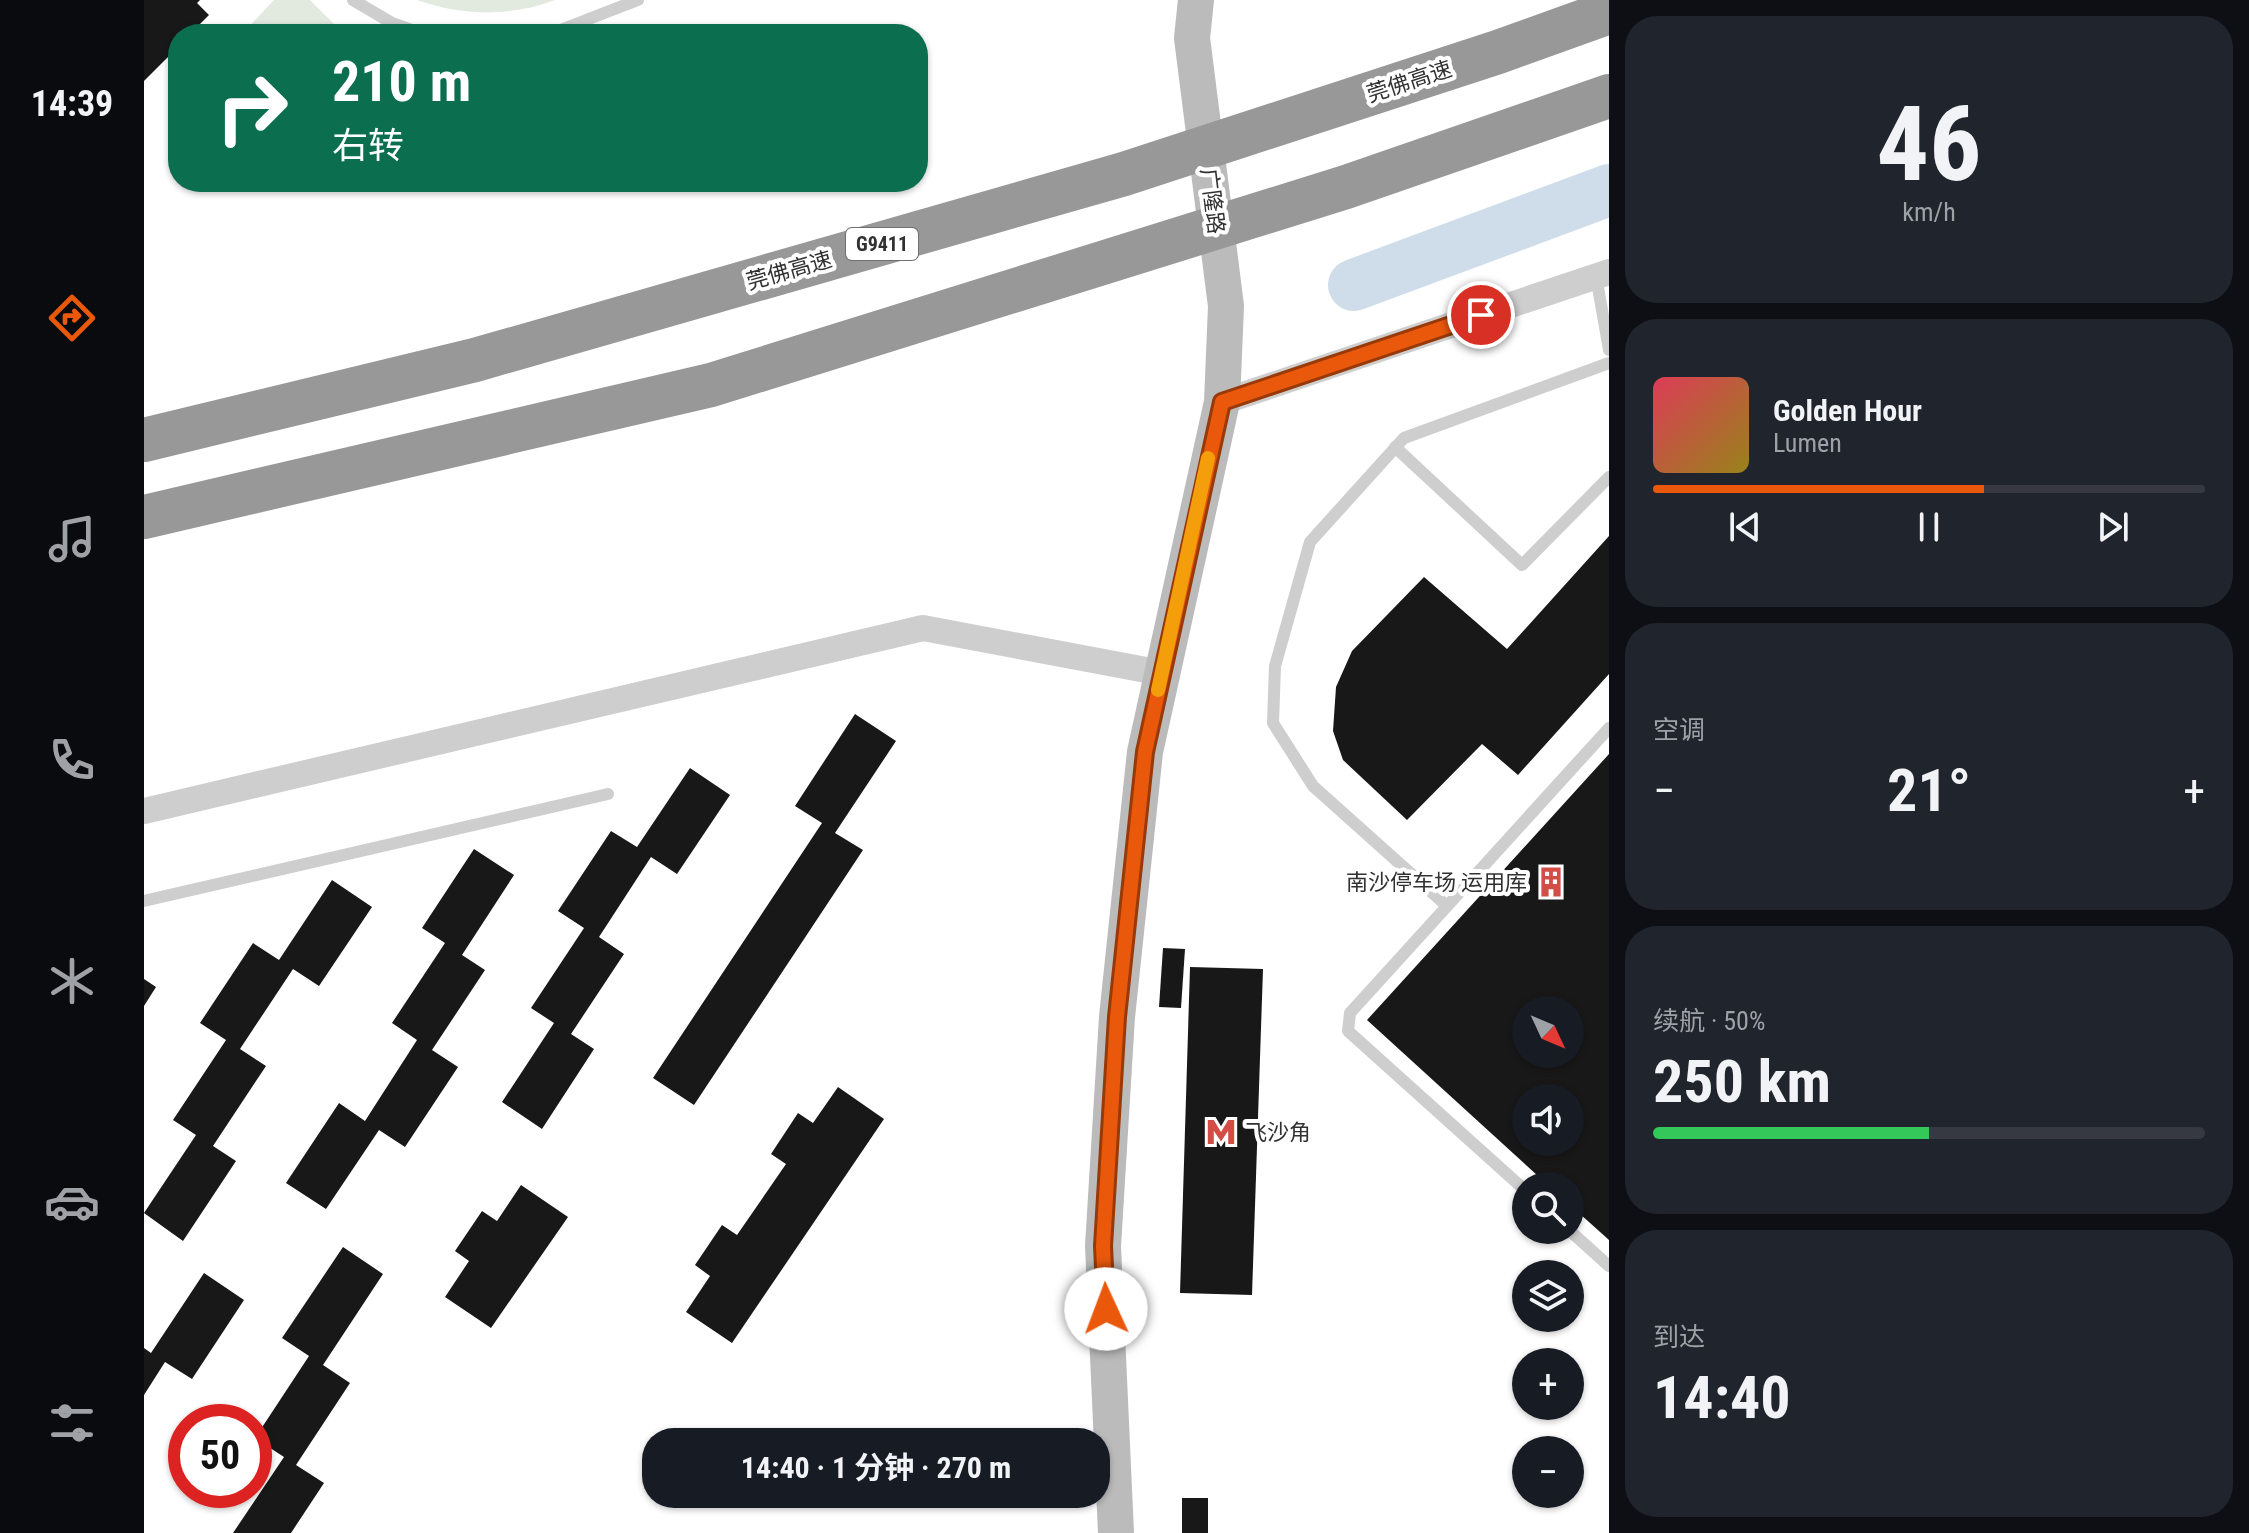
<!DOCTYPE html>
<html lang="zh">
<head>
<meta charset="utf-8">
<style>
	:root { --surface:#171b24; --page:#20242c; --text:#f1f3f6; --muted:#9ea1a6; --line:#363941; --accent:#ea580c }
	body { margin:0; font-family:"Roboto Condensed","Noto Sans SC",sans-serif; background:var(--page); color:var(--text); height:100vh; display:flex; flex-direction:column; font-size:30px; white-space:nowrap }
	* { box-sizing:border-box; margin:0 }
	p { font-size:26px; color:var(--muted) }
	.icon { flex:none; width:44px; height:44px; fill:none; stroke:currentColor; stroke-width:2; stroke-linecap:round; stroke-linejoin:round }
	.map { position:relative; flex:1; overflow:hidden }
	.side { display:flex; flex-direction:column; gap:16px; padding:16px; background:#0d0f14; width:640px }
	.side>* { flex:none }
	.guide { position:absolute; left:24px; top:24px; width:760px; height:168px; border-radius:32px; box-shadow:0 2px 6px #0004; background:#0b6e4f; color:#fff; overflow:hidden }
	.needle { width:52px; rotate:134deg }
	.controls { position:absolute; left:1368px; top:996px; display:grid; gap:16px }
	.controls a { display:grid; place-items:center; width:72px; height:72px; border-radius:50%; background:var(--surface); box-shadow:0 2px 6px #0004; font-size:40px }
	.speed { position:absolute; left:24px; top:1404px; display:flex; gap:16px; font-size:40px; font-weight:700; text-align:center }
	.speed>* { display:grid; place-content:center; width:104px; height:104px; border-radius:50%; background:var(--surface); box-shadow:0 2px 6px #0004; line-height:1 }
	.speed .limit { border:12px solid #d22; background:#fff; color:#111 }
	.pin { position:absolute; display:grid; place-items:center; width:68px; height:68px; color:#fff; margin:-34px; border:4px solid #fff; border-radius:50%; box-shadow:0 2px 8px #0007 }
	.me { position:absolute; width:88px; margin:-44px; rotate:358deg; stroke-linejoin:round; filter:drop-shadow(0 0 6px #0008) }
	.turn { display:flex; align-items:center; gap:28px; height:168px; padding:0 32px; font-size:36px }
	.turn .icon { width:104px; height:104px; stroke-width:2.5 }
	.turn b { display:block; font-size:56px; line-height:68px }
	.big { font-size:60px; font-weight:700; line-height:1.1 }
	.side .card { flex:1; display:flex; flex-direction:column; justify-content:center; gap:12px; min-width:0; padding:0 28px; border-radius:32px; background:var(--page) }
	.side .dial { align-items:center; gap:0 }
	.dial b { font-size:104px; line-height:1 }
	.song { display:flex; align-items:center; gap:24px }
	.cover { width:96px; height:96px; border-radius:12px; background:linear-gradient(135deg,hsl(350 70% 55%),hsl(50 70% 35%)) }
	.played { height:8px; border-radius:4px; background:linear-gradient(90deg,var(--accent) 60%,var(--line) 60%) }
	.keys { display:flex; justify-content:space-around; direction:ltr }
	.heat { display:flex; justify-content:space-between; align-items:center; font-size:44px; direction:ltr }
	.charge { height:12px; border-radius:6px; background:linear-gradient(90deg,#34c759 50%,var(--line) 0) }
	.trip { position:absolute; left:498px; top:1428px; width:468px; height:80px; border-radius:32px; background:var(--surface); box-shadow:0 2px 6px #0004; font-weight:700; line-height:80px; text-align:center }
	main { display:flex; flex:1; min-height:0 }
	.menu { display:flex; flex-direction:column; width:144px; justify-content:space-around; align-items:center; background:#090b0e; color:var(--muted) }
	.menu .icon { width:56px; height:56px }
	.menu .active { color:var(--accent) }
	.menu b { font-size:36px; color:var(--text) }
	.map>svg:first-child { display:block }
	.green { fill:#e2e9de }
	.lines { fill:none; stroke-linecap:round; stroke-linejoin:round }
	.river { stroke:#cfdce9; stroke-width:52 }
	.building { fill:#181818; fill-rule:evenodd }
	.service { stroke:#cecece; stroke-width:12 }
	.minor { stroke:#cecece; stroke-width:26 }
	.secondary { stroke:#bbb; stroke-width:36 }
	.motorway-bridge { stroke:#989898; stroke-width:44 }
	.route-casing { stroke:#983908; stroke-width:20 }
	.route { stroke:#ea580c; stroke-width:14 }
	.slow { stroke:#f59e0b; stroke-width:14 }
	.labels { text-anchor:middle; stroke-width:8; stroke-linejoin:round; paint-order:stroke }
	.shield { fill:#fff; stroke:#6f6f6f; stroke-width:2 }
	.shield-label { font-size:20px; font-weight:bold; fill:#313131 }
	.street-label { font-size:22px; fill:#313131; stroke:#fff }
	.poi-label { font-size:22px; fill:#313131; stroke:#fff; text-anchor:end }
</style>
</head>
<body>
<main>
<nav class="menu">
<b>14:39</b>
<svg class="icon active" aria-label="directions" viewBox="0 0 24 24"><path d="M12 3l9 9-9 9-9-9zM9 14v-3h6M13 9l2 2-2 2"/></svg>
<svg class="icon" aria-label="music" viewBox="0 0 24 24"><path d="M9 18V5l10-2v13"/><circle cx="6" cy="18" r="3"/><circle cx="16" cy="16" r="3"/></svg>
<svg class="icon" aria-label="phone" viewBox="0 0 24 24"><path d="M5 4h4l2 5-3 2q2 4 5 5l2-3 5 2v4C11 20 4 13 5 4z"/></svg>
<svg class="icon" aria-label="climate" viewBox="0 0 24 24"><path d="M12 3v18M4 7l16 10M4 17L20 7"/></svg>
<svg class="icon" aria-label="car" viewBox="0 0 24 24"><path d="M5 17H2v-5l4-1 3-4h7l3 4 3 1v5h-3M9 17h6M6 11h13"/><circle cx="7" cy="17" r="2"/><circle cx="17" cy="17" r="2"/></svg>
<svg class="icon" aria-label="filters" viewBox="0 0 24 24"><path d="M4 7h16M4 17h16"/><circle cx="9" cy="7" r="2"/><circle cx="15" cy="17" r="2"/></svg>
</nav>
<div class="map">
<svg width="1465" height="1533" viewBox="0 0 1465 1533">
	<rect width="100%" height="100%" fill="#fff"/>
	<g class="green">
		<polygon points="130,0 166,0 200,34 98,34"/>
		<path d="M273 0H411C366 17 318 16 273 0Z"/>
	</g>
	<g class="lines">
		<polyline class="river" points="1210,285 1465,190"/>
	</g>
	<g class="building">
		<polygon points="0,0 56,0 53,3 65,15 46,34 34,34 34,47 0,81"/>
		<polygon points="1465,536 1465,674 1374,775 1338,744 1263,820 1199,760 1189,731 1192,687 1208,651 1280,577 1363,649"/>
		<polygon points="711,714 752,741 691,833 719,850 550,1105 509,1078 678,823 651,806"/>
		<path d="M1465 754V1240L1426 1205V1186H1405L1223 1020ZM1382 1010H1426V1054H1382ZM1382 1098H1426V1142H1382Z"/>
		<polygon points="546,768 586,795 533,874 507,857 455,937 480,954 427,1034 450,1049 398,1129 358,1102 410,1023 387,1008 440,928 414,911 467,831 493,847"/>
		<polygon points="330,849 370,875 318,955 341,970 288,1050 314,1067 261,1147 235,1130 182,1209 142,1183 195,1103 221,1121 273,1040 248,1023 301,943 278,928"/>
		<polygon points="188,880 228,907 175,986 149,969 96,1049 122,1066 69,1146 92,1161 39,1241 0,1213 52,1135 29,1120 82,1040 56,1023 109,943 135,960"/>
		<polygon points="1019,948 1041,949 1037,1008 1015,1007"/>
		<polygon points="1046,967 1119,969 1108,1295 1036,1293"/>
		<polygon points="0,979 12,987 0,1006"/>
		<polygon points="694,1087 740,1119 588,1343 542,1312 566,1276 551,1265 578,1225 593,1235 642,1164 627,1154 654,1113 669,1123"/>
		<polygon points="377,1185 424,1217 347,1328 301,1297 325,1261 311,1251 338,1211 353,1221"/>
		<polygon points="199,1247 239,1274 179,1365 206,1383 152,1465 180,1483 147,1533 89,1533 140,1457 111,1438 165,1356 138,1338"/>
		<polygon points="60,1273 100,1300 48,1379 21,1362 0,1395 0,1348 7,1353"/>
		<rect x="1038" y="1498" width="26" height="35"/>
	</g>
	<g class="lines">
		<g class="service">
			<polyline points="209,0 248,23 279,34"/>
			<polyline points="406,34 494,0"/>
			<polyline points="1452,276 1465,350"/>
			<polyline points="1251,447 1378,565 1465,477"/>
			<polyline points="0,901 464,794"/>
			<polyline points="1303,906 1169,786 1129,723 1131,666 1166,542 1260,438 1465,363"/>
			<polyline points="1382,1191 1204,1031 1206,1013 1465,728"/>
			<polyline points="1425,1230 1465,1266"/>
		</g>
		<g class="minor">
			<polyline points="1078,402 1465,272"/>
			<polyline points="0,811 779,628 1018,673"/>
		</g>
		<polyline class="secondary" points="972,1533 959,1246 973,1017 1001,752 1078,402 1082,306 1048,38 1052,0"/>
		<g class="motorway-bridge">
			<polyline points="0,440 331,360 980,174 1354,52 1465,12"/>
			<polyline points="0,517 567,385 1202,187 1465,96"/>
		</g>
	</g>
	<g class="lines">
		<g class="route-casing">
			<polyline id="route" points="962,1309 959,1246 973,1017 1001,752 1078,402 1337,315"/>
		</g>
		<use href="#route" class="route"/>
		<polyline class="slow" points="1014,690 1064,458"/>
	</g>
	<defs>
		<g id="building-bare" transform="scale(2.4)"><path d="M-4-6H4V6H1V3H-1V6H-4ZM-2.5-4.3h1.7v1.8h-1.7ZM.8-4.3h1.7v1.8H.8ZM-2.5-1h1.7V.8h-1.7ZM.8-1h1.7V.8H.8Z" fill="#d34d47" stroke="#fff" stroke-width="2.5" paint-order="stroke"/></g>
		<g id="metro-bare" transform="scale(2.4)"><path d="M-5.5 5V-5H-3L0 0L3-5H5.5V5H3V-.5L0 4L-3-.5V5Z" fill="#d34d47" stroke="#fff" stroke-width="2.5" paint-order="stroke"/></g>
	</defs>
	<g fill-rule="evenodd">
		<use href="#building-bare" x="1407" y="882"/>
		<use href="#metro-bare" x="1077" y="1132"/>
	</g>
	<g class="labels">
		<rect class="shield" x="702" y="228" width="72" height="32" rx="6"/>
		<g class="shield-label">
			<text x="738" y="251">G9411</text>
		</g>
		<g class="street-label">
			<text transform="translate(1265 81) rotate(-18)" y="8">莞佛高速</text>
			<text transform="translate(1069 201) rotate(83)" y="8">广隆路</text>
			<text transform="translate(645 270) rotate(-16)" y="8">莞佛高速</text>
		</g>
		<g class="poi-label">
			<text x="1383" y="890">南沙停车场 运用库</text>
			<text x="1101" y="1140" text-anchor="start">飞沙角</text>
		</g>
	</g>
</svg>
<div class="controls">
<a><svg class="needle" viewBox="-14 -14 28 28"><path d="M0-13l5 13h-10z" fill="#e53935"/><path d="M0 13l5-13h-10z" fill="#9ea1a6"/></svg></a>
<a><svg class="icon" aria-label="sound" viewBox="0 0 24 24"><path d="M4 9h4l5-4v14l-5-4H4zM17 9q2 3 0 6"/></svg></a>
<a><svg class="icon" aria-label="search" viewBox="0 0 24 24"><circle cx="10" cy="10" r="6"/><path d="M15 15l6 6"/></svg></a>
<a><svg class="icon" aria-label="layers" viewBox="0 0 24 24"><path d="M12 4l9 5-9 5-9-5zM3 14l9 5 9-5"/></svg></a>
<a>+</a>
<a>−</a>
</div>
<div class="speed"><div class="limit">50</div></div>
<div class="pin" style="left:1337px;top:315px;background:#d93025"><svg class="icon" aria-label="arrive" viewBox="0 0 24 24"><path d="M6 21V4h12l-3 4 3 4H6"/></svg></div>
<svg class="me" style="left:962px;top:1309px" viewBox="-20 -20 40 40"><circle r="19" fill="#fff"/><path d="M0-13L10 11 0 6-10 11z" fill="#ea580c"/></svg>
<div class="trip">14:40 · 1 分钟 · 270 m</div>
<div class="guide">
<div class="turn"><svg class="icon" aria-label="right" viewBox="0 0 24 24"><path d="M7 20v-9h11M14 6l5 5-5 5"/></svg><div><b>210 m</b>右转</div></div>
</div>
</div>
<section class="side">
<div class="card dial"><b>46</b><p>km/h</p></div>
<div class="card">
<div class="song"><i class="cover"></i><div><b>Golden Hour</b><p>Lumen</p></div></div>
<div class="played"></div>
<div class="keys"><svg class="icon" aria-label="previous" viewBox="0 0 24 24"><path d="M18 5L8 12l10 7zM5 5v14"/></svg><svg class="icon" aria-label="pause" viewBox="0 0 24 24"><path d="M8 5v14M16 5v14"/></svg><svg class="icon" aria-label="next" viewBox="0 0 24 24"><path d="M6 5l10 7-10 7zM19 5v14"/></svg></div>
</div>
<div class="card"><p>空调</p>
<div class="heat"><a>−</a><b class="big">21°</b><a>+</a></div>
</div>
<div class="card"><p>续航 · 50%</p><b class="big">250 km</b><div class="charge"></div></div>
<div class="card"><p>到达</p><b class="big">14:40</b></div>
</section>
</main>
</body>
</html>
